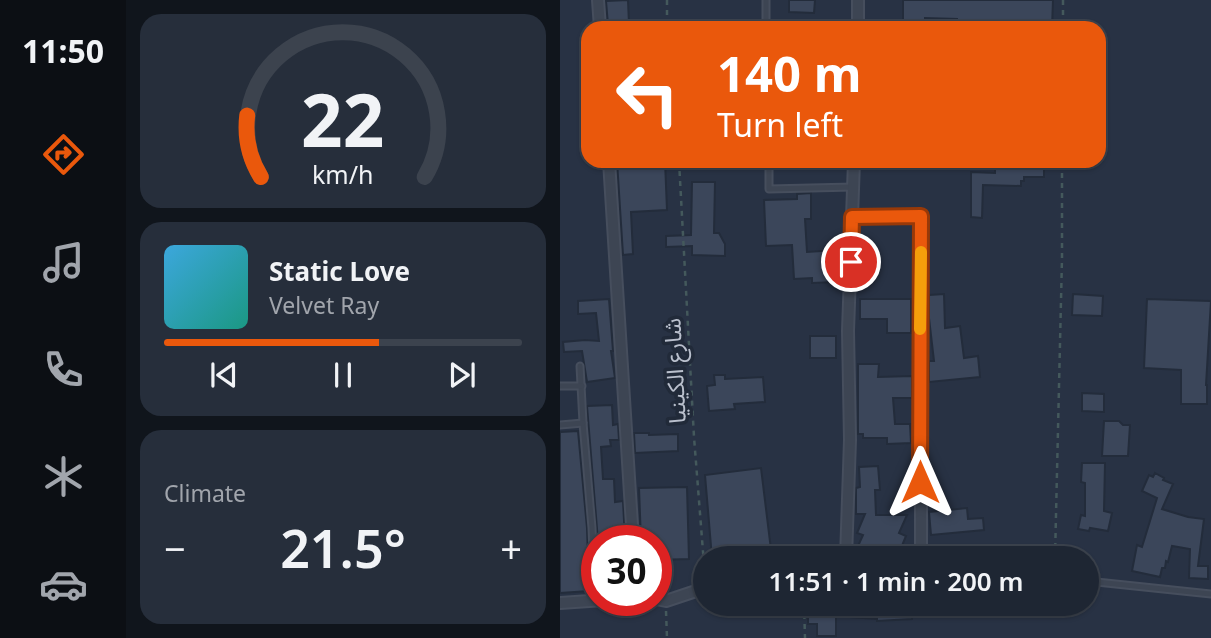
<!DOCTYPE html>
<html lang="en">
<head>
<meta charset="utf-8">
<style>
	:root { --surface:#1e2633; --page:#262e3b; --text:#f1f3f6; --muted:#a1a5ac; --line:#3c434e; --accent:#ea580c }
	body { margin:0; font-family:"Noto Sans","Noto Sans Arabic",sans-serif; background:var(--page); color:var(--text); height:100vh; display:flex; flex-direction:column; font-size:26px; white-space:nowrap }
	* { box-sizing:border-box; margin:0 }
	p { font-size:23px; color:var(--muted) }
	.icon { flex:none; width:38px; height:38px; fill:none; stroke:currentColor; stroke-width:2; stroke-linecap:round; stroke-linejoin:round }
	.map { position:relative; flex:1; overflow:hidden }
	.side { display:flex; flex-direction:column; gap:14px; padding:14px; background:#10151c; width:434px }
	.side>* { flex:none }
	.banner { position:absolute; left:21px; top:21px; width:525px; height:147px; border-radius:21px; box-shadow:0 2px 5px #0004,0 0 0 2px var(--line); background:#ea580c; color:#fff; overflow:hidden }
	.speed { position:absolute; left:21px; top:525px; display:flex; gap:14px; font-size:35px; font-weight:700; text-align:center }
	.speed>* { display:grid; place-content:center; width:91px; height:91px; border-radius:50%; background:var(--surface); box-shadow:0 2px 5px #0004,0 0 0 2px var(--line); line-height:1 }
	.speed .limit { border:10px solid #d22; background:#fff; color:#111 }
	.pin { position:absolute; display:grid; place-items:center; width:60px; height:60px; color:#fff; margin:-30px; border:4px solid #fff; border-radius:50%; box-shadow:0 2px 7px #0007 }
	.me { position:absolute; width:77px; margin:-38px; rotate:0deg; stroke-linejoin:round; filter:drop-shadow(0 0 5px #0008) }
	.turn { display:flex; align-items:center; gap:24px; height:147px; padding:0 21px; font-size:32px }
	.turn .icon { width:91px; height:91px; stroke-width:2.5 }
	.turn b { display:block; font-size:49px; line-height:60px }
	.big { font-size:52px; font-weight:600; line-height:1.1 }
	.side .card { flex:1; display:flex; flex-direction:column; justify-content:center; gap:10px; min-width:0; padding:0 24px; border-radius:21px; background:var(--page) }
	.side .dial { align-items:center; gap:0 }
	.dial svg { height:182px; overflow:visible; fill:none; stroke:var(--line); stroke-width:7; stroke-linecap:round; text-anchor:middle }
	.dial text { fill:var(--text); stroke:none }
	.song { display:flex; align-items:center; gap:21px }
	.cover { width:84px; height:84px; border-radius:10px; background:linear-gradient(135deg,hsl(200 70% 55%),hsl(170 70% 35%)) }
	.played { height:7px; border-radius:4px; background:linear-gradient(90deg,var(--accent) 60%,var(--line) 60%) }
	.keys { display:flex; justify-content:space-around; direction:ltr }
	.heat { display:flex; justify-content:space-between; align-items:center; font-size:38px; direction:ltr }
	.trip { position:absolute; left:133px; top:546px; width:406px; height:70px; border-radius:35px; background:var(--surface); box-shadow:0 2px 5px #0004,0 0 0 2px var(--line); font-weight:600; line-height:70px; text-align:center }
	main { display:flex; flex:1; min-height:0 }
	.tabs { display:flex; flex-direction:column; width:126px; justify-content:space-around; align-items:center; background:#0c0f14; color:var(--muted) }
	.tabs .icon { width:49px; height:49px }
	.tabs .on { color:var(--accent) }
	.tabs b { font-size:32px; color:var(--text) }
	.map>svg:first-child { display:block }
	.building { fill:#3b465a; stroke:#232c3b; stroke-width:2 }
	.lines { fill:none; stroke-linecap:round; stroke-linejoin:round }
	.service-casing { stroke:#464e5d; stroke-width:9 }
	.minor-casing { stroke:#464e5d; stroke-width:14 }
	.path { stroke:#44595c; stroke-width:2.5; stroke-dasharray:5 5; stroke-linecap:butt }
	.service { stroke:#3d4553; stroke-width:5 }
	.minor { stroke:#3d4553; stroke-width:10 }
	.route-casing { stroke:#983908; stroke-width:18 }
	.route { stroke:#ea580c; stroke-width:12 }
	.slow { stroke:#f59e0b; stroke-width:12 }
	.labels { text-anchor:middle; stroke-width:7; stroke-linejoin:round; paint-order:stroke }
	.street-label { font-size:23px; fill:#bac0cd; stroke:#212a39 }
</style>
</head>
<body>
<main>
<nav class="tabs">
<b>11:50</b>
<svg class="icon on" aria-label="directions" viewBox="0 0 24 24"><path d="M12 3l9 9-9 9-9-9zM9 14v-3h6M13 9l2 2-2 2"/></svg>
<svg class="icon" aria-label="music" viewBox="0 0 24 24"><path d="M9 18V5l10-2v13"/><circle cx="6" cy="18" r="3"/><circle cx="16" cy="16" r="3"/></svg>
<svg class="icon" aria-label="phone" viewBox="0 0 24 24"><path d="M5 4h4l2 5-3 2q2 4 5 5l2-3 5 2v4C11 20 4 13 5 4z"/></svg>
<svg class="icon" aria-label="climate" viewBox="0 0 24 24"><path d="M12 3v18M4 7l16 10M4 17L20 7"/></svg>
<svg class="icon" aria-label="car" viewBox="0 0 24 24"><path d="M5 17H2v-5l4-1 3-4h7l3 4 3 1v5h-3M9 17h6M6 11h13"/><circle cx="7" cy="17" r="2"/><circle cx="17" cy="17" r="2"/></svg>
</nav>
<section class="side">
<div class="card dial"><svg viewBox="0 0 100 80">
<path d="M14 69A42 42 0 1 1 86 69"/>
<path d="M14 69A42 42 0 0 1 8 42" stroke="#ea580c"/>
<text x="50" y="56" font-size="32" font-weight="700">22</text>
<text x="50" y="72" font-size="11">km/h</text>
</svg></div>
<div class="card">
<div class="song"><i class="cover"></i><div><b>Static Love</b><p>Velvet Ray</p></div></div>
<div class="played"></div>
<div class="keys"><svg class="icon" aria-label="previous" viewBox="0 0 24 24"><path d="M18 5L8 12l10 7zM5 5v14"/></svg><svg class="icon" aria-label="pause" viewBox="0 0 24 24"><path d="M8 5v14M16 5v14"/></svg><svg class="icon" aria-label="next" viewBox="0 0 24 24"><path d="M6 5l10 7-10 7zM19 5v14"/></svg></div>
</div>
<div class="card"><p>Climate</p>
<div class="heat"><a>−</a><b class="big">21.5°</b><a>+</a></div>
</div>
</section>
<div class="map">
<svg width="651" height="638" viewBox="0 0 651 638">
	<rect width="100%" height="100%" fill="#283244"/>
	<g class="building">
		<polygon points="68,0 69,24 48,25 46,1"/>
		<polygon points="229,0 255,0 254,13 229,12"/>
		<polygon points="343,0 493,0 492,28 432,28 432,23 397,22 397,19 365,18 365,23 343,23"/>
		<polygon points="57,161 105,161 107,210 71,212 73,254 63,255"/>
		<polygon points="435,166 484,168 484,177 464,177 464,181 461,181 461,186 423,185 422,218 411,217 411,172 435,173"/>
		<polygon points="132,182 155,182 154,233 159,233 165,244 165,256 132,255 132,246 106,247 106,236 131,235"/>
		<polygon points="251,193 251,219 245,219 247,252 278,250 278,265 276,265 276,282 252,283 252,278 234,279 232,245 206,246 204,200 237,199 237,194"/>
		<polygon points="384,294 385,328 400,326 404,358 418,356 420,377 369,382 369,361 374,361 369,318 369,295"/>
		<polygon points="513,294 543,296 542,316 512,315"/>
		<polygon points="49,299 53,351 51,351 55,378 27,382 22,351 4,352 3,342 25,340 39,341 36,313 18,314 18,301"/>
		<polygon points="300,299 351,299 351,333 327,333 327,319 300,319"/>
		<polygon points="587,299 651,301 646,385 647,385 647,404 621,404 621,370 584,368"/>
		<rect x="250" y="336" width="26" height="22"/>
		<polygon points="298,364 319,364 318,377 352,376 352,398 333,398 335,424 350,424 351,443 327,444 327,438 303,438 303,434 298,434"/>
		<polygon points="154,375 165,375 165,379 203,377 205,402 174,404 175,409 149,411 147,386 155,385"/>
		<polygon points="522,393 544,394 544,412 522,411"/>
		<polygon points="52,405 53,425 58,424 59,440 50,440 51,446 41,447 43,479 54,479 55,502 63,501 65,540 38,541 27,406"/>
		<polygon points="544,421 559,421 563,425 570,425 568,456 542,456"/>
		<polygon points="18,431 27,528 29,591 0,593 0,432"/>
		<polygon points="74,433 89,433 89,435 118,434 118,451 75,453"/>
		<polygon points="522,463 545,463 544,511 552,513 548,531 530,528 529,531 518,529 521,515 525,516 525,483 521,482"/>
		<polygon points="318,466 320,490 315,490 316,515 347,515 339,533 346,536 337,558 326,558 298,546 303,535 297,533 305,514 296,514 296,488 300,487 299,467"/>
		<polygon points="201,468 212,558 184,558 183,547 162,550 163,558 152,558 145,475"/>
		<polygon points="595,473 604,478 603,480 613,484 602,509 628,517 644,519 638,566 648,566 648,579 629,578 630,549 612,546 608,562 606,561 605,568 602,568 600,577 572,571 577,545 582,547 597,498 582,491 589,475 593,477"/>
		<polygon points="127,487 129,559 96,560 96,541 81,541 79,488"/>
		<polygon points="407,508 408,519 423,518 424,530 371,535 369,512"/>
		<polygon points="256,604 352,604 352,619 317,621 317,619 276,616 276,636 257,636 257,624 248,624 248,605 256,605"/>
	</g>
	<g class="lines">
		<g class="service-casing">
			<g id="service">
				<polyline points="206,0 206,28"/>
				<polyline points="209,161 209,189 293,187"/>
				<polyline points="20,366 23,423 32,528 35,601"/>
				<polyline points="0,386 22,386"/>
				<polyline points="0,425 23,423"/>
				<polyline points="527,581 651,594"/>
			</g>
		</g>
		<g class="minor-casing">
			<g id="minor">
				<polyline points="38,0 40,28"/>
				<polyline points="298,28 298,0"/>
				<polyline points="49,161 73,541"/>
				<polyline points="292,217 361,216 361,558"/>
				<polyline points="286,558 290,440 288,331 294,161"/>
				<polyline points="96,599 106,601 145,588"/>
				<polyline points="0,603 44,600"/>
			</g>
		</g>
		<g class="path">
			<polyline points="107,0 107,28"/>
			<polyline points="503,0 503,28"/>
			<polyline points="119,161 134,437 145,577"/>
			<polyline points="495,558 502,258 502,161"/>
			<polyline points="244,604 245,638"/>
			<polyline points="106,611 107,638"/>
		</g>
		<use href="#service" class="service"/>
		<use href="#minor" class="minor"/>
	</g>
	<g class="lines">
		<g class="route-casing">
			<polyline id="route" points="291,262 292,217 361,216 360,482"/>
		</g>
		<use href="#route" class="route"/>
		<polyline class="slow" points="360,329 361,252"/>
	</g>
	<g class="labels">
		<g class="street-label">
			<text transform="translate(115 371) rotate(-93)" y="8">شارع الكينيا</text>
		</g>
	</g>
</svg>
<div class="speed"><div class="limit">30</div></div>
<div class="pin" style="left:291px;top:262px;background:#d93025"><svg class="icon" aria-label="arrive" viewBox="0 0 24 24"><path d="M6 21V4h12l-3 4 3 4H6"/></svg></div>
<svg class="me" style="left:360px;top:482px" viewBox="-20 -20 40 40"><path d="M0-17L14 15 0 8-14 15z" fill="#ea580c" stroke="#fff" stroke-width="4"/></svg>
<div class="trip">11:51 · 1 min · 200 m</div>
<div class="banner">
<div class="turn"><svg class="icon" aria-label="left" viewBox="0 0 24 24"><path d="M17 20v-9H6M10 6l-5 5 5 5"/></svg><div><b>140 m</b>Turn left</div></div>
</div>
</div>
</main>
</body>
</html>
